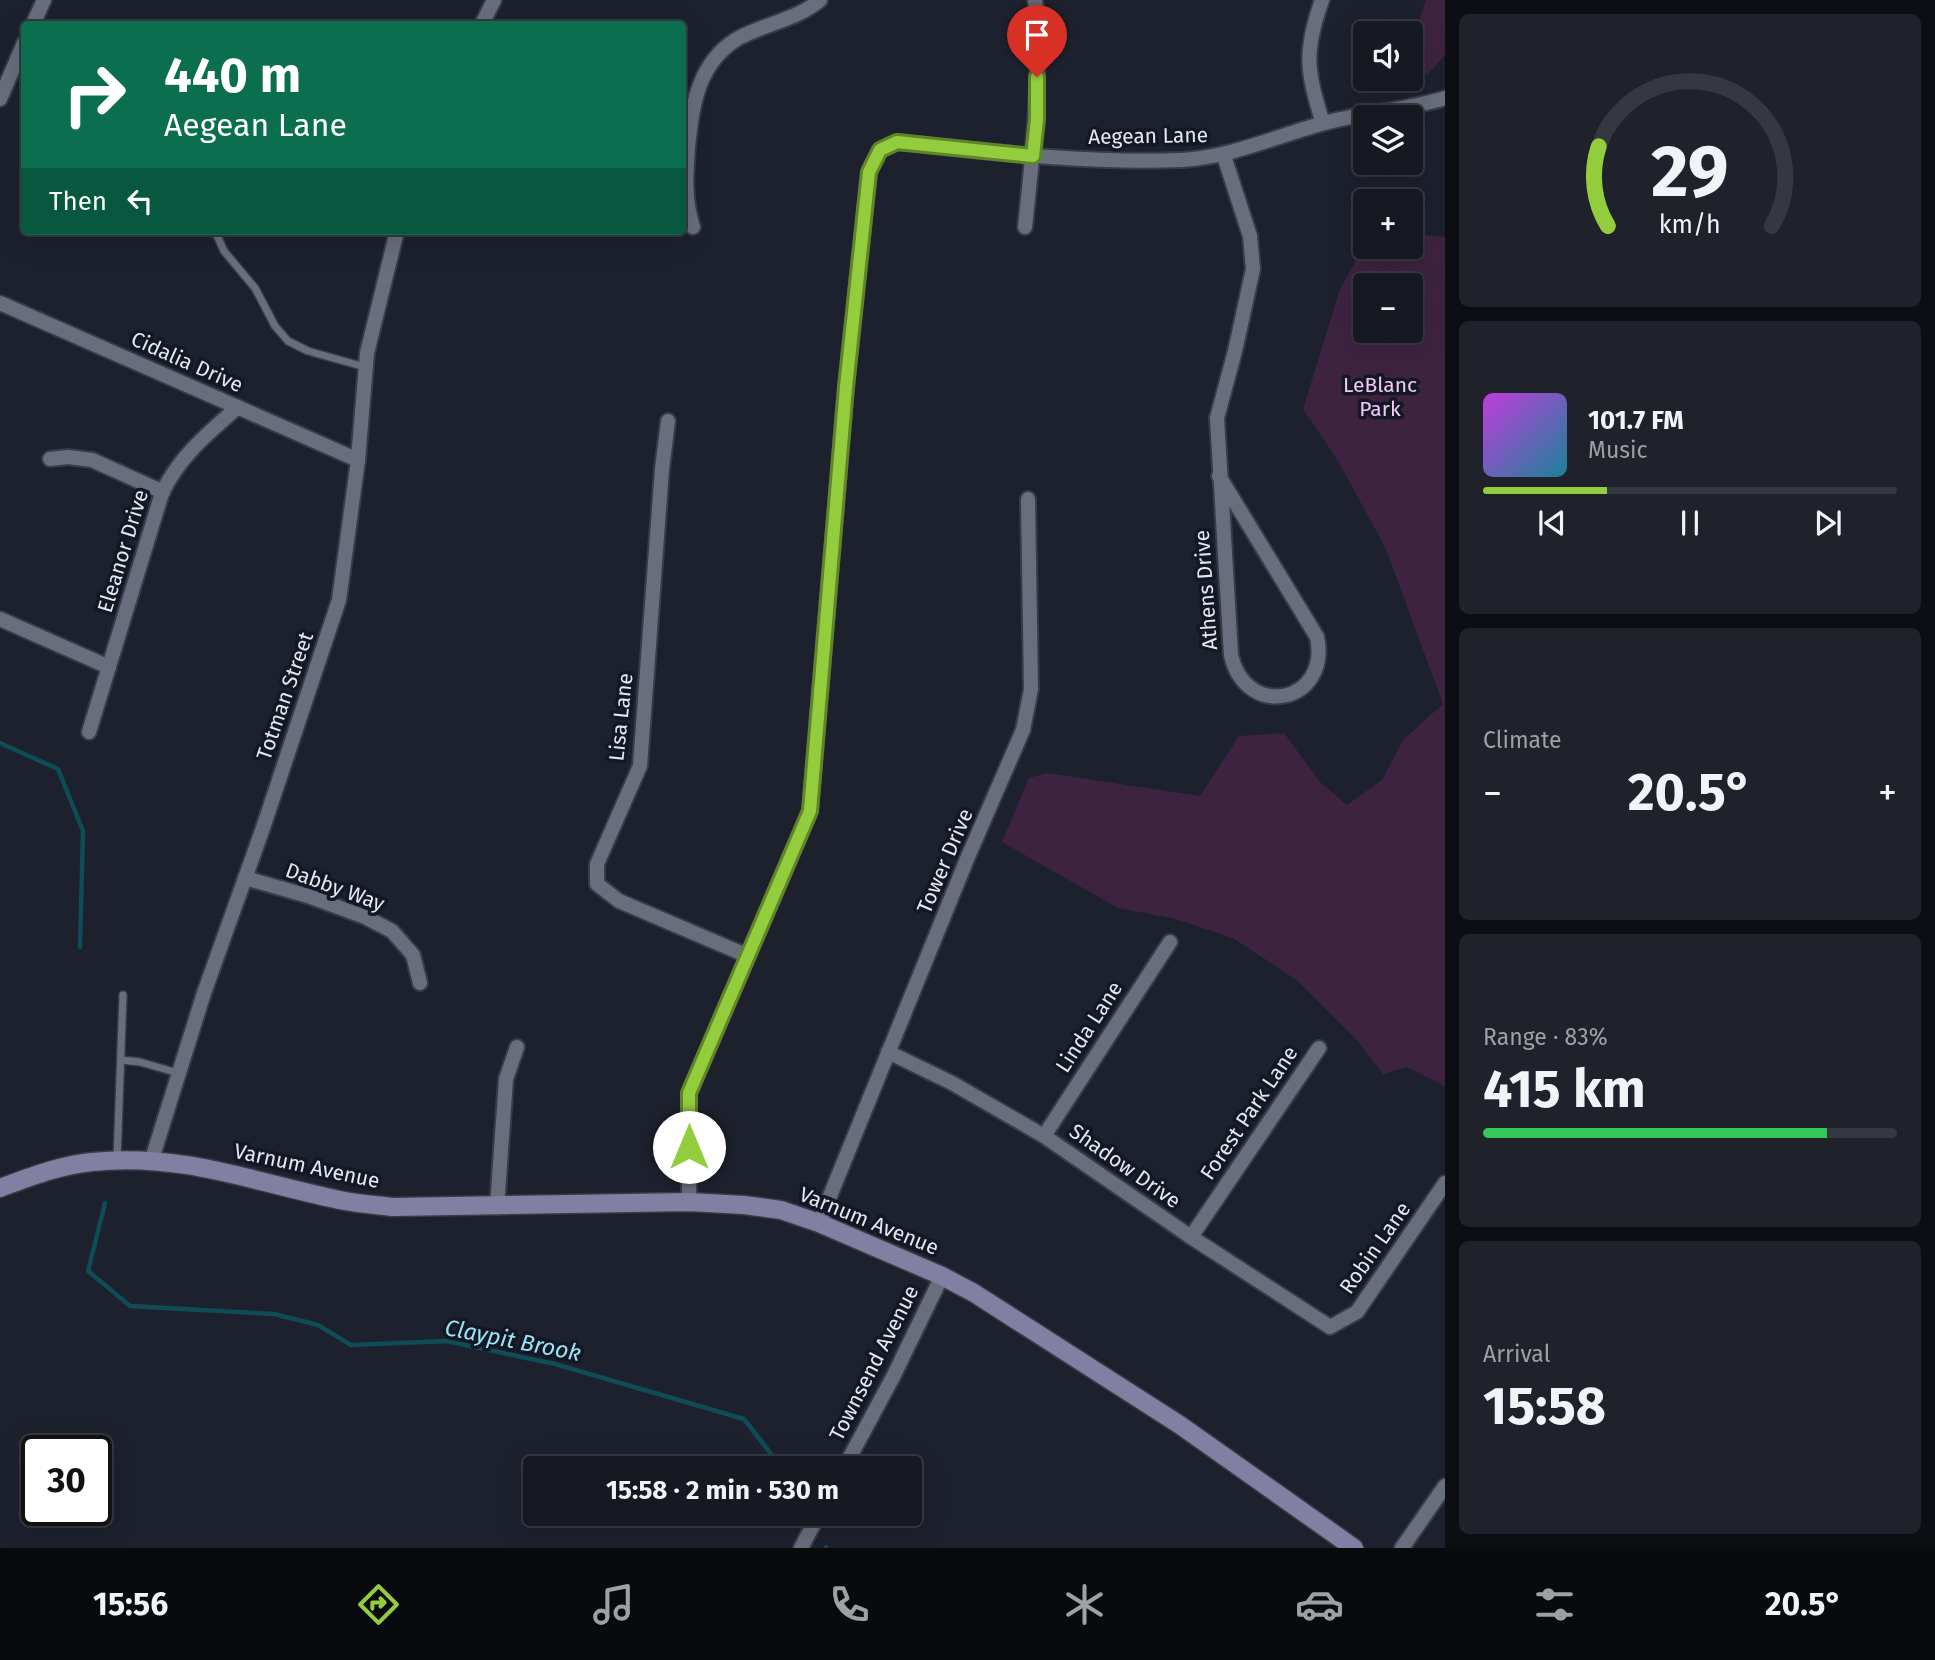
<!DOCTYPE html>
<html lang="en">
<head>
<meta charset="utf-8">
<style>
	:root { --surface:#161922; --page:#1f222a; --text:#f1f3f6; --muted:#9ea0a5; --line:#353840; --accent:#93cd3e }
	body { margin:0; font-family:"Fira Sans",sans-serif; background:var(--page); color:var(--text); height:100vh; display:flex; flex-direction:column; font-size:26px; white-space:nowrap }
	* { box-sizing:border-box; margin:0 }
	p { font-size:23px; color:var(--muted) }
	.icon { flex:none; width:38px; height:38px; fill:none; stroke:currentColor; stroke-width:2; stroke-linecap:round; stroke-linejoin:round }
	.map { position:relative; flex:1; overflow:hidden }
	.details { display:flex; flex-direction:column; gap:14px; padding:14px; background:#0c0e13; width:490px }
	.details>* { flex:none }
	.guide { position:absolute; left:21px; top:21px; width:665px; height:214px; border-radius:7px; box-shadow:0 7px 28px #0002,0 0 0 2px var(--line); background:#0b6e4f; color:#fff; overflow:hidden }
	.tools { position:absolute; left:1353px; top:21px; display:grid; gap:14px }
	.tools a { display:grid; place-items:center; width:70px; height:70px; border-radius:7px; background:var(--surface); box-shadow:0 7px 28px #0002,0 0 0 2px var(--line); font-size:35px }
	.speed { position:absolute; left:21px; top:1435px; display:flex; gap:14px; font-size:35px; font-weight:700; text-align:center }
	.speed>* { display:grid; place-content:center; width:91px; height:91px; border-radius:50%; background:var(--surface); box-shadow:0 7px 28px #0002,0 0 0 2px var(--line); line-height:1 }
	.speed .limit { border:4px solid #111; border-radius:10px; background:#fff; color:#111 }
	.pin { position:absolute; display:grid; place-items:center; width:60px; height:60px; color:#fff; margin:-72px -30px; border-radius:50% 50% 50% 0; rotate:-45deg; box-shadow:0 0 7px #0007 }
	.pin .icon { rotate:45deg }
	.me { position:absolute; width:77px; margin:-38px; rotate:0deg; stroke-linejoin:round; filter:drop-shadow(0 0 5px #0008) }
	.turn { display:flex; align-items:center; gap:24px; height:147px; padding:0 28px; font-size:32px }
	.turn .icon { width:91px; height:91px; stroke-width:2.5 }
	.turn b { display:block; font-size:49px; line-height:60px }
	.then { display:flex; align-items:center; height:66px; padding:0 28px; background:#0003; gap:14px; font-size:26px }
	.big { font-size:52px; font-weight:700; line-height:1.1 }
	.details .card { flex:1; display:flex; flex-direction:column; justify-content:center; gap:10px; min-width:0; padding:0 24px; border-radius:10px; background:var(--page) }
	.details .dial { align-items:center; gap:0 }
	.dial svg { height:182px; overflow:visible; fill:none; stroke:var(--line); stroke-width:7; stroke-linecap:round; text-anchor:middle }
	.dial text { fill:var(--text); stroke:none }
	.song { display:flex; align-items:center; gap:21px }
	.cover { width:84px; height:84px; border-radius:10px; background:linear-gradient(135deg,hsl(290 70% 55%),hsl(190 70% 35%)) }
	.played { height:7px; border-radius:4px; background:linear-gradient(90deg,var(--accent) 30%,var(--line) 30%) }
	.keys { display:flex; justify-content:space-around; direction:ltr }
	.heat { display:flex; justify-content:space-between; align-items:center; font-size:38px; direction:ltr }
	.charge { height:10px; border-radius:5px; background:linear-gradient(90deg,#34c759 83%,var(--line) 0) }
	.trip { position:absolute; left:523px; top:1456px; width:399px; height:70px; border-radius:7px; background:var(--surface); box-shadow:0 7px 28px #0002,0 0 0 2px var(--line); font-weight:700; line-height:70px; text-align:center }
	.tab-bar { display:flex; height:112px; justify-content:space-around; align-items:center; background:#090a0e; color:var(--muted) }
	.tab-bar .icon { width:49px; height:49px }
	.tab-bar .selected { color:var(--accent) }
	.tab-bar b { font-size:32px; color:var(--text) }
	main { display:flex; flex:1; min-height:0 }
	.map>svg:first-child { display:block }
	.green { fill:#3d2340; fill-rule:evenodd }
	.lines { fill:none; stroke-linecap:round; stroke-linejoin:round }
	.stream { stroke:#0e4c56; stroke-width:4.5 }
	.service-casing { stroke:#383c46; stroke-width:10 }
	.minor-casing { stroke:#383c46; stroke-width:18 }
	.secondary-casing { stroke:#383c46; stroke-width:21 }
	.service { stroke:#686e7d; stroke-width:7 }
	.minor { stroke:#686e7d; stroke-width:14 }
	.secondary { stroke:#827fa2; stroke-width:18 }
	.route-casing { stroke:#608528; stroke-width:18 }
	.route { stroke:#93cd3e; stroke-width:12 }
	.labels { text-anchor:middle; stroke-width:7; stroke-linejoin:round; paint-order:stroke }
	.street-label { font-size:21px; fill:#e5e8f1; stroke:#131824 }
	.park-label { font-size:21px; fill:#f3c8f8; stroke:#131824 }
	.water-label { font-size:23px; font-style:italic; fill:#99e6f7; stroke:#131824 }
</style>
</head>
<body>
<main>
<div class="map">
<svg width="1445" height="1548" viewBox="0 0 1445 1548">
	<rect width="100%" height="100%" fill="#1d212e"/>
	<g class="green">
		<polygon points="1426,0 1445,0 1445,55 1427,75 1415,63 1416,29"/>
		<path d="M1411 234 1445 237V1086L1406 1067 1383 1074 1355 1038 1298 981 1233 938 1176 919 1118 908 1002 842 1029 778 1047 773 1200 796 1239 736 1284 733 1320 782 1347 805 1382 780 1403 740 1443 704 1386 549 1337 459 1303 409 1340 289 1354 264 1363 237 1365 247H1410ZM1365 285H1410V331H1365Z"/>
	</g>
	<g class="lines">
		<g class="stream">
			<polyline points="0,743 58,769 83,831 80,947"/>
			<polyline points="105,1203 88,1271 130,1306 274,1314 318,1325 351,1345 446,1341 555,1364 744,1419 782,1468"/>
			<polyline points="826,1547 826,1548"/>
		</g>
		<g class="service-casing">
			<g id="service">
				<polyline points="215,231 224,251 255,288 275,326 288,341 308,351 365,367"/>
				<polyline points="121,1060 140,1062 178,1073"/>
				<polyline points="117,1159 123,995"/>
			</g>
		</g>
		<g class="minor-casing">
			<g id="minor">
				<path d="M1322 0C1304 51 1306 72 1323 123"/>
				<polyline points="33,24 44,0"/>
				<polyline points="482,24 494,0"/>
				<polyline points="0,99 24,43"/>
				<path d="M693 227C684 199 686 176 688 147 692 105 698 63 737 39 763 24 797 20 820 0"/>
				<path d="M1025 227C1033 151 1042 76 1035 0"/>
				<polyline points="0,303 358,460"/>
				<polyline points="668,421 662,469 640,766 597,864 597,884 619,901 748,956"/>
				<polyline points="50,459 68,457 92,460 163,492"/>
				<path d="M1219 476 1317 637C1331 703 1246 721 1231 655L1217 418 1235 351 1253 269 1250 236 1224 156"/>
				<polyline points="0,619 109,667"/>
				<path d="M89 732 162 493C179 457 208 433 238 407"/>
				<polyline points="245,878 308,896 365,917 392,931 413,955 420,983"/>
				<polyline points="888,1052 952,1083 1044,1136 1191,1237 1330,1327 1357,1312 1445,1183"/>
				<polyline points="1044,1136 1170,942"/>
				<polyline points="152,1159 204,993 263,828 339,600 358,460 367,353 397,231"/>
				<path d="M689 1202V1093L810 811 846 387 869 172 880 150 897 142C991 152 1087 164 1182 160 1231 157 1274 137 1321 124 1361 112 1404 111 1445 98"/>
				<polyline points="497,1207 506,1079 517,1047"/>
				<polyline points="819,1223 967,859 1023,730 1031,689 1028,499"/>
				<polyline points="1191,1237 1319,1048"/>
				<polyline points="844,1468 893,1377 942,1276"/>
				<polyline points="801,1548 819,1514"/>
				<polyline points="1402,1548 1445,1486"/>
			</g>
		</g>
		<g class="secondary-casing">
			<path id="secondary" d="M0 1188C30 1177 60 1165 92 1162 182 1152 259 1184 345 1201 361 1204 377 1205 393 1207L689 1202 744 1205 781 1210 819 1223 942 1276 974 1293 1180 1425 1354 1548"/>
		</g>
		<use href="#service" class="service"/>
		<use href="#minor" class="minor"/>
		<use href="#secondary" class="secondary"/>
	</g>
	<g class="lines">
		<g class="route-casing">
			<polyline id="route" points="689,1147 689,1093 810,811 846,387 869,172 880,150 897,142 1033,156 1037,119 1037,77"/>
		</g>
		<use href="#route" class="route"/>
	</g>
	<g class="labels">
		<g class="street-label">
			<text transform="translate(1148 136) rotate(-1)" y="7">Aegean Lane</text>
			<text transform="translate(187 362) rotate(24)" y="7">Cidalia Drive</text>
			<text transform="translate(123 551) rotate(-73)" y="7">Eleanor Drive</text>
			<text transform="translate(1206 590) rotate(-94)" y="7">Athens Drive</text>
			<text transform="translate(285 696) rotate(-71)" y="7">Totman Street</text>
			<text transform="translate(621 717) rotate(-84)" y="7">Lisa Lane</text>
			<text transform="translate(945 861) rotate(-67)" y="7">Tower Drive</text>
			<text transform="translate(335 887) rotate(20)" y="7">Dabby Way</text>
			<text transform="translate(1089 1027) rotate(-57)" y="7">Linda Lane</text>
			<text transform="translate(1249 1113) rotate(-56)" y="7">Forest Park Lane</text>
			<text transform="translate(307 1166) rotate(12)" y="7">Varnum Avenue</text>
			<text transform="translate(1125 1166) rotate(35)" y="7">Shadow Drive</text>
			<text transform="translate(869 1221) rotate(22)" y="7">Varnum Avenue</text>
			<text transform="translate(1375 1248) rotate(-55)" y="7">Robin Lane</text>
			<text transform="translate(874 1363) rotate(-63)" y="7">Townsend Avenue</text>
		</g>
		<g class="park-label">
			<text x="1380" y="392">LeBlanc<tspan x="1380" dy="24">Park</tspan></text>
		</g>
		<g class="water-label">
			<text transform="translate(513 1340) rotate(11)" y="8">Claypit Brook</text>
		</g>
	</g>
</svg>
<div class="tools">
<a><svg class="icon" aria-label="sound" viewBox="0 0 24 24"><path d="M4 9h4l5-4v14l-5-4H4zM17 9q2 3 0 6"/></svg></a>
<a><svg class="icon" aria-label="layers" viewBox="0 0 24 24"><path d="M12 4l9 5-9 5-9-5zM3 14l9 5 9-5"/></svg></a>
<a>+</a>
<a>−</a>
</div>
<div class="speed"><div class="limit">30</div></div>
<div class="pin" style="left:1037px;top:77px;background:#d93025"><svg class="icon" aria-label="arrive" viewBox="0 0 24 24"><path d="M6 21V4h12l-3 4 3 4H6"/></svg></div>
<svg class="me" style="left:689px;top:1147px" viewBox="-20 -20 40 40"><circle r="19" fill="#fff"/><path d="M0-13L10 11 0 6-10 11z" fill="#93cd3e"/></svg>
<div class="trip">15:58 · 2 min · 530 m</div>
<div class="guide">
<div class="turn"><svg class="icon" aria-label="right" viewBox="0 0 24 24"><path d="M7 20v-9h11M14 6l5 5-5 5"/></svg><div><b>440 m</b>Aegean Lane</div></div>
<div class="then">Then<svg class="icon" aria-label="left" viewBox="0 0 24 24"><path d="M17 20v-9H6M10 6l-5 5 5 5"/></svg></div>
</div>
</div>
<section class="details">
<div class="card dial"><svg viewBox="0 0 100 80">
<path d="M14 69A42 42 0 1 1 86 69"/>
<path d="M14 69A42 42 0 0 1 10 34" stroke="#93cd3e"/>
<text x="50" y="56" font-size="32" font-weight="700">29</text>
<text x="50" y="72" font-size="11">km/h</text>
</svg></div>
<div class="card">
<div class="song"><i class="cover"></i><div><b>101.7 FM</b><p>Music</p></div></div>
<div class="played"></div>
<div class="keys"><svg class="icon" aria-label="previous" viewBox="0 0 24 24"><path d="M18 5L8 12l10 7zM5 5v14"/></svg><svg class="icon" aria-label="pause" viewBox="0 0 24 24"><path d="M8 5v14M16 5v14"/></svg><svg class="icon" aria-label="next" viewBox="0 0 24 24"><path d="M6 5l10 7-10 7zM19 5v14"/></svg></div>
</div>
<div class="card"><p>Climate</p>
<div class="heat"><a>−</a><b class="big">20.5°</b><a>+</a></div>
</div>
<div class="card"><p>Range · 83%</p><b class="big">415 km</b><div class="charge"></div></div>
<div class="card"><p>Arrival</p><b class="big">15:58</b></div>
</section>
</main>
<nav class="tab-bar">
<b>15:56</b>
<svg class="icon selected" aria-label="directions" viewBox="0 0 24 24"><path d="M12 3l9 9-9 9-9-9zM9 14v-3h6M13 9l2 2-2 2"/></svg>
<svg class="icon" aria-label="music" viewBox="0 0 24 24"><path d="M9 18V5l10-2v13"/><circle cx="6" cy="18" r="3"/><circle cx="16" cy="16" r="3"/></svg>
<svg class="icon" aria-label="phone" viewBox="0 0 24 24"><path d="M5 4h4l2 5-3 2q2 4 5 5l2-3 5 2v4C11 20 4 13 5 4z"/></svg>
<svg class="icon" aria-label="climate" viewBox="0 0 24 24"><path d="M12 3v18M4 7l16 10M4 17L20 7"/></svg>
<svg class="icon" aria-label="car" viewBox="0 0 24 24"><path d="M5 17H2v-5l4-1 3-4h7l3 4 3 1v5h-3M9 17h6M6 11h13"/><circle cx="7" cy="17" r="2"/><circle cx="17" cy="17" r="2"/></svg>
<svg class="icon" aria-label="filters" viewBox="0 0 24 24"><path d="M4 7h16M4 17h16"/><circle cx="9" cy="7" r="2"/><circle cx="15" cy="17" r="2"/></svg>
<b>20.5°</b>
</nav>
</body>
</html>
